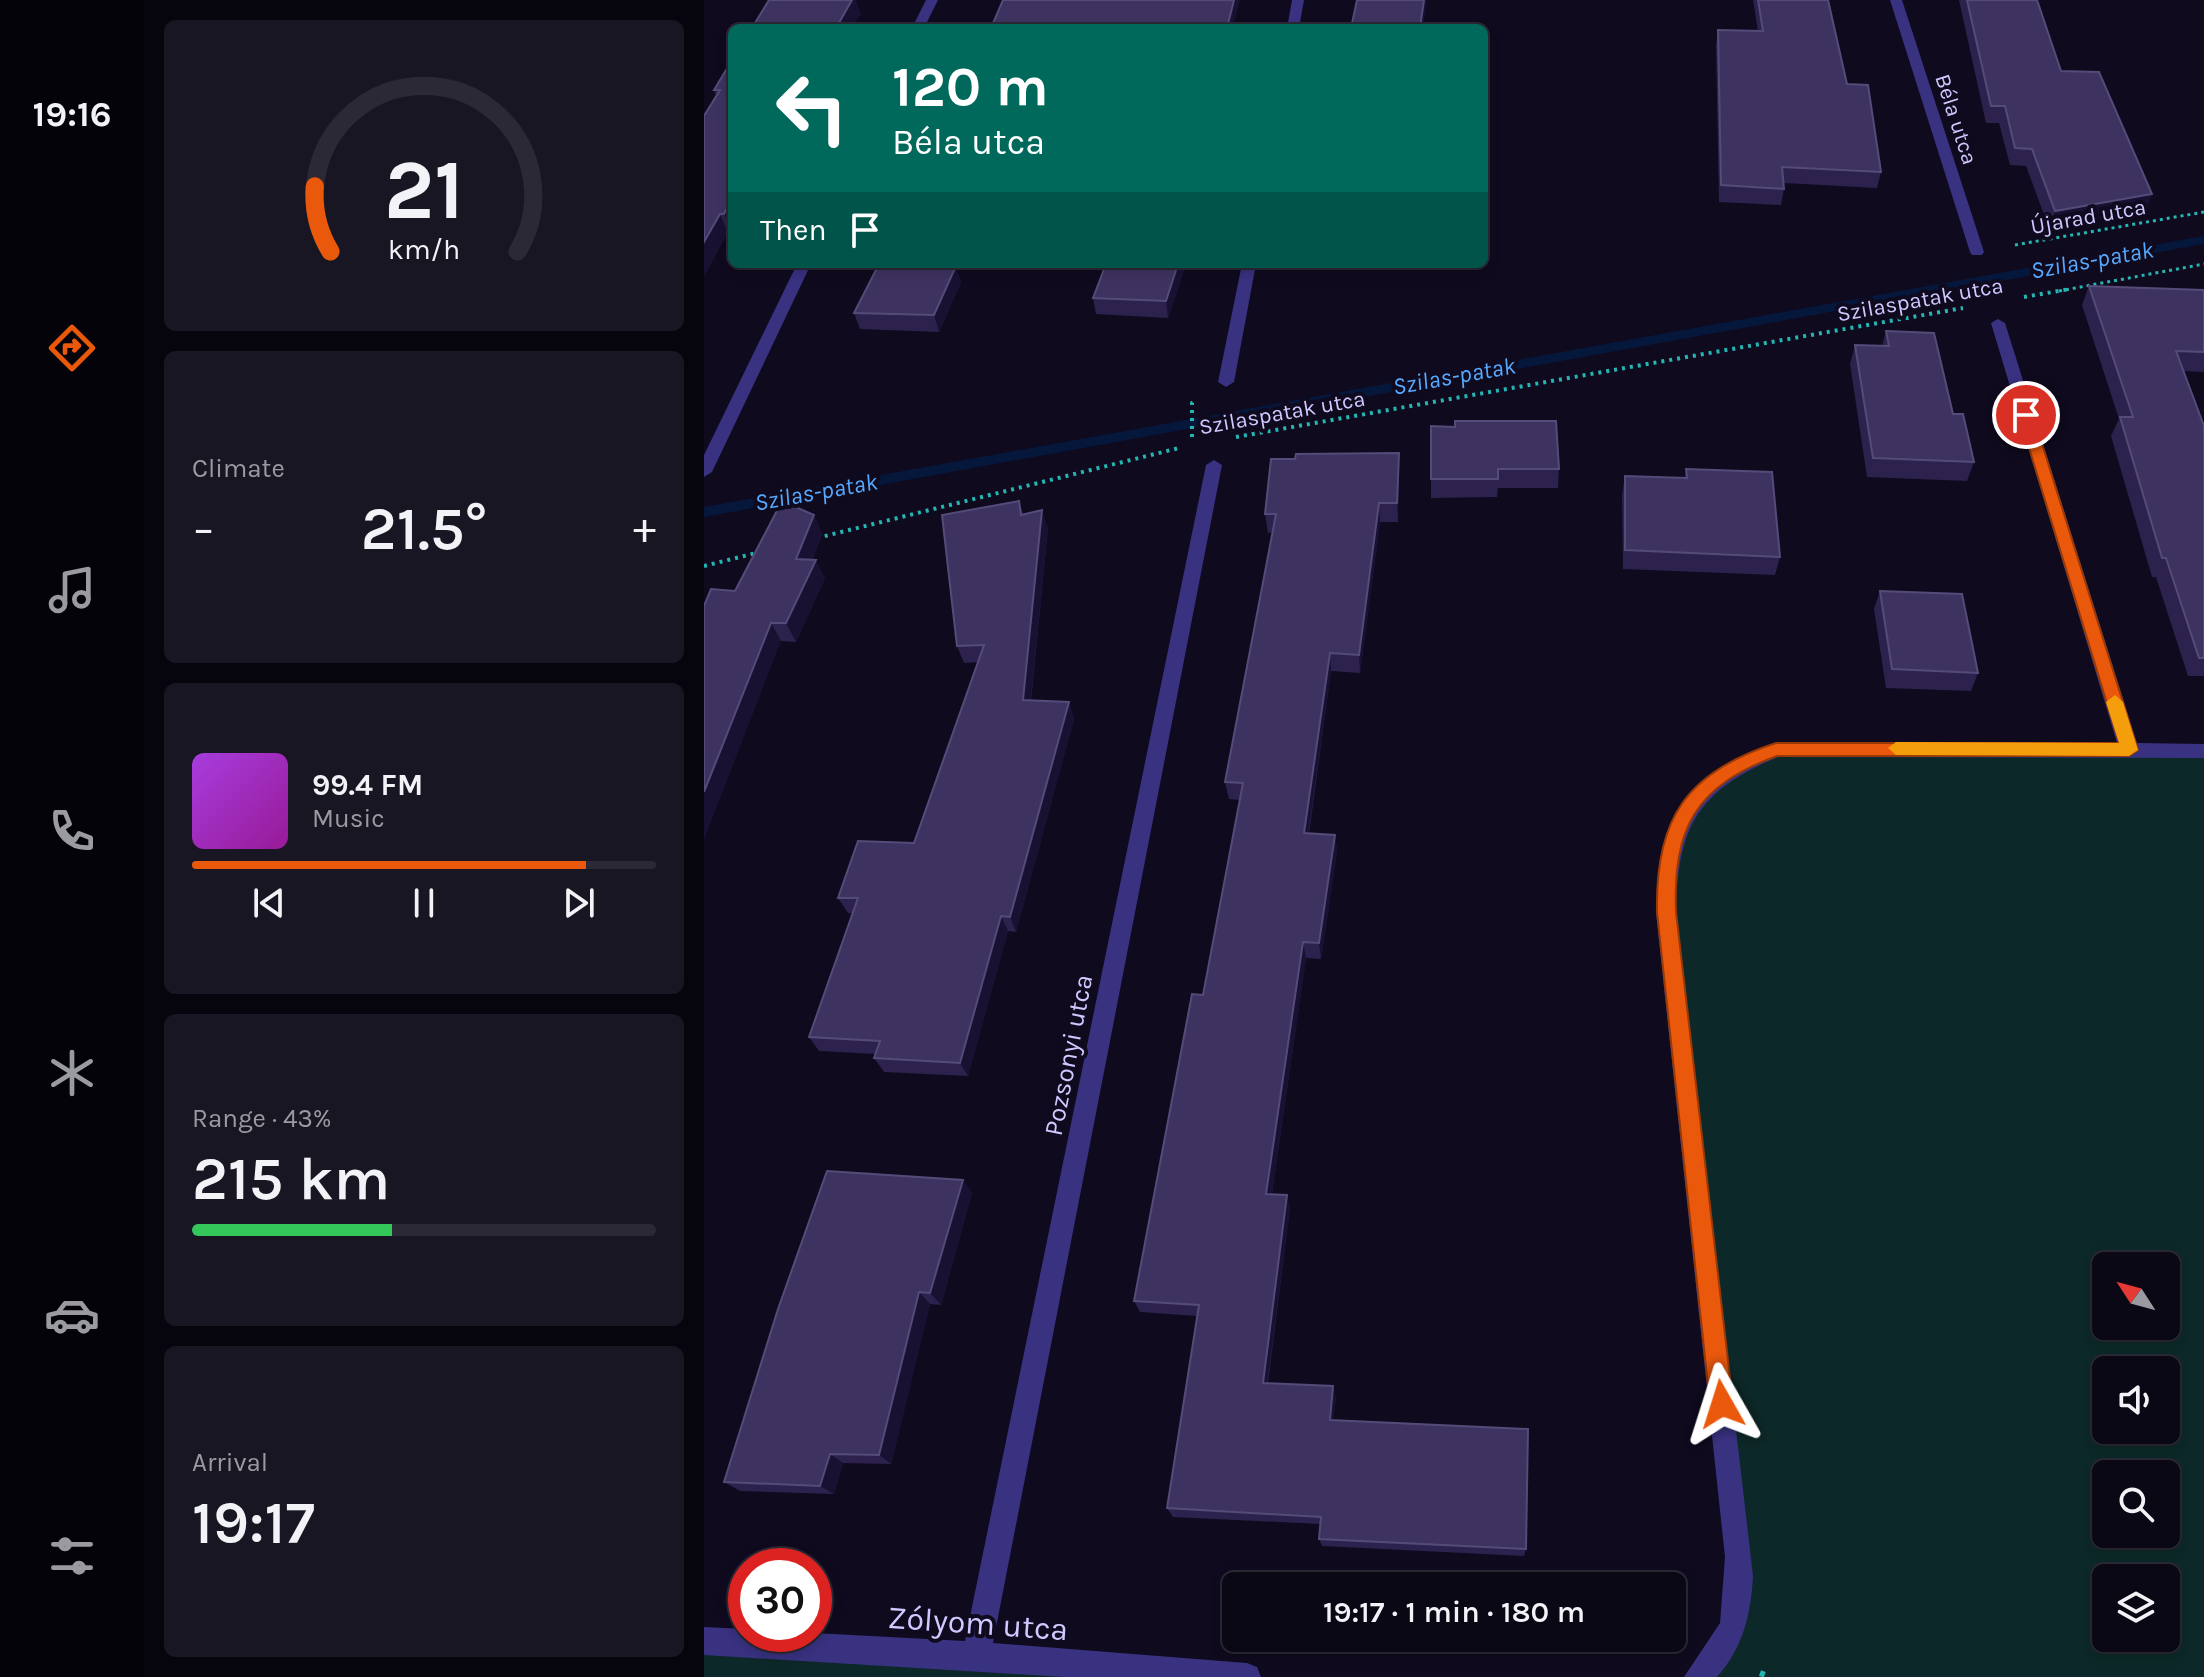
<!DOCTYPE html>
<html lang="en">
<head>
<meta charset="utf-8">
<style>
	:root { --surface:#0b0816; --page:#191623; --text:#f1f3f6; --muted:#9a9aa1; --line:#2b2935; --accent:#ea580c }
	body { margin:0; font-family:Karla,sans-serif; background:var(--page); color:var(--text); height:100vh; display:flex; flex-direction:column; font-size:30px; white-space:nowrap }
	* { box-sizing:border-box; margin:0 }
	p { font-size:26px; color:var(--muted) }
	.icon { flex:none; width:44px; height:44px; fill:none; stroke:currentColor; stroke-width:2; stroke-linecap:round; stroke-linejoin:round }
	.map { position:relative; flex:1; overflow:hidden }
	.drawer { display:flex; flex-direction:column; gap:20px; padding:20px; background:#06040c; width:560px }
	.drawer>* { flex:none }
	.top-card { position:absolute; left:24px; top:24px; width:760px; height:244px; border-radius:12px; box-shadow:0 4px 12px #0003,0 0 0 2px var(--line); background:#00695c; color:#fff; overflow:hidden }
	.needle { width:52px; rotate:306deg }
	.buttons { position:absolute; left:1388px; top:1252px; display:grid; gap:16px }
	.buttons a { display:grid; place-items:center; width:88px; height:88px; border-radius:12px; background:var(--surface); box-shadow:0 4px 12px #0003,0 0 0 2px var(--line); font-size:40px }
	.speed { position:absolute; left:24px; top:1548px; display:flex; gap:16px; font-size:40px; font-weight:700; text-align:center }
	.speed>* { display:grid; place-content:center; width:104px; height:104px; border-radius:50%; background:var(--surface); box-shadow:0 4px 12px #0003,0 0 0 2px var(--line); line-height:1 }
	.speed .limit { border:12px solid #d22; background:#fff; color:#111 }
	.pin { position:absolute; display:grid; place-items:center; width:68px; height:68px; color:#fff; margin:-34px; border:4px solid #fff; border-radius:50%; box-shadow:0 2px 8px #0007 }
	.me { position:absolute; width:88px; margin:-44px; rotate:354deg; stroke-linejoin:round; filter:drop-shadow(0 0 6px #0008) }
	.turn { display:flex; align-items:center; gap:28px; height:168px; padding:0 32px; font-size:36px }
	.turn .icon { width:104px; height:104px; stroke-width:2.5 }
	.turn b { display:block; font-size:56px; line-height:68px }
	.then { display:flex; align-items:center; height:76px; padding:0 32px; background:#0003; gap:16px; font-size:30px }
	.big { font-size:60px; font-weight:600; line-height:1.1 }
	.drawer .widget { flex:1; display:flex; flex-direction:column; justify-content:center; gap:12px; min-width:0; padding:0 28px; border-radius:12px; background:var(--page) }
	.drawer .dial { align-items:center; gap:0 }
	.dial svg { height:208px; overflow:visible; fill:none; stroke:var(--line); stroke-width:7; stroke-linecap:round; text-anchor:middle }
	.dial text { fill:var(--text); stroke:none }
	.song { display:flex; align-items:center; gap:24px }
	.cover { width:96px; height:96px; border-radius:12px; background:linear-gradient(135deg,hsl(280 70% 55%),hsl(300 70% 35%)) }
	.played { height:8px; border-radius:4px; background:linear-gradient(90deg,var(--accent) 85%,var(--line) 85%) }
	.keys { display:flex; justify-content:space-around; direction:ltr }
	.heat { display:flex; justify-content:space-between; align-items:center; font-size:44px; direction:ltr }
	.charge { height:12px; border-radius:6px; background:linear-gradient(90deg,#34c759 43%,var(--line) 0) }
	.trip { position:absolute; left:518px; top:1572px; width:464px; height:80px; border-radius:12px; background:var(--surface); box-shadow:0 4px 12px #0003,0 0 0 2px var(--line); font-weight:600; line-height:80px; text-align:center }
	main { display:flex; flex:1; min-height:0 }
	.dock { display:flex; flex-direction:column; width:144px; justify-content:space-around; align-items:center; background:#040309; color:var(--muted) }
	.dock .icon { width:56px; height:56px }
	.dock .selected { color:var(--accent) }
	.dock b { font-size:36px; color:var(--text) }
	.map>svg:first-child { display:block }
	.green { fill:#0d2828; fill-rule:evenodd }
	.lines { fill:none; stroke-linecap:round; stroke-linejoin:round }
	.stream { fill:#06173c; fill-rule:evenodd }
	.path-far2 { stroke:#25b6b3; stroke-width:3; stroke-dasharray:3 4; stroke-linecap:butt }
	.path-far1 { stroke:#25b6b3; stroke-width:4; stroke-dasharray:3 5; stroke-linecap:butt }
	.path { stroke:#25b6b3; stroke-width:6; stroke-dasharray:5 8; stroke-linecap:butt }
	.minor { fill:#383281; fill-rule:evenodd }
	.wall { fill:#2c224d }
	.shaded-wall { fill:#191132 }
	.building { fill:#3e3360; stroke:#554b79; stroke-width:2 }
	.route { fill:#ea580c; stroke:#983908; stroke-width:2 }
	.slow { fill:#f59e0b }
	.labels { text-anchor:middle; stroke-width:8; stroke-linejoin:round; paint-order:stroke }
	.far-street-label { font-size:22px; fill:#d0c8ff; stroke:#0f0a1e }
	.far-water-label { font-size:24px; font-style:italic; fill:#56a9ff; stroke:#0f0a1e }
	.street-label { font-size:26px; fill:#d0c8ff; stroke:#0f0a1e }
	.near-street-label { font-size:32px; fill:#d0c8ff; stroke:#0f0a1e }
</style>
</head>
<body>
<main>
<nav class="dock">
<b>19:16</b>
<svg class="icon selected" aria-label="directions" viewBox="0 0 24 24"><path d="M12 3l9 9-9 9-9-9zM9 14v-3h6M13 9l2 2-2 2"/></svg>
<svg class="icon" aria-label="music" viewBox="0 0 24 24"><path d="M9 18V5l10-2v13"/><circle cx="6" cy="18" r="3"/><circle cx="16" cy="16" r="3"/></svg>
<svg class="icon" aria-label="phone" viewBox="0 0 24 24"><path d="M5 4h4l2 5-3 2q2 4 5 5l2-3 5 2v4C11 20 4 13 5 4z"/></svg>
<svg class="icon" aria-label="climate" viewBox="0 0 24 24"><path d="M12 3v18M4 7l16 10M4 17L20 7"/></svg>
<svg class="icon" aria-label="car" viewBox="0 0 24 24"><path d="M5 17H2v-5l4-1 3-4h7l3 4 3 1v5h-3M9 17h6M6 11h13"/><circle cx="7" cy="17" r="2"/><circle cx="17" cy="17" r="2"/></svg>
<svg class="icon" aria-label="filters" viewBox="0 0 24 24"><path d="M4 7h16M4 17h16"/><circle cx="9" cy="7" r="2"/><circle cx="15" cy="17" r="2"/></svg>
</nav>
<section class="drawer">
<div class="widget dial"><svg viewBox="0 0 100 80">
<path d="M14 69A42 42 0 1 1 86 69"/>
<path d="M14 69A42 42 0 0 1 8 44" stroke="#ea580c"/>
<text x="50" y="56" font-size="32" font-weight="700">21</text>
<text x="50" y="72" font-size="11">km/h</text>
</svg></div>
<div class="widget"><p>Climate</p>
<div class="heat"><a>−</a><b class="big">21.5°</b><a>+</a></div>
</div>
<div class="widget">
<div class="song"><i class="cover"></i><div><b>99.4 FM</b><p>Music</p></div></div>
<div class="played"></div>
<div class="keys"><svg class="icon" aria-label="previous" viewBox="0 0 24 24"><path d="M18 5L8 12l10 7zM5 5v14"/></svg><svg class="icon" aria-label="pause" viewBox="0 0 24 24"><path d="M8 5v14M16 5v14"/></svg><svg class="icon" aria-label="next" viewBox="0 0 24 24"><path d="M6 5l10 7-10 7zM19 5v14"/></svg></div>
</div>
<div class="widget"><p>Range · 43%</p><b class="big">215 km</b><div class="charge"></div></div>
<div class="widget"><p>Arrival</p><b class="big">19:17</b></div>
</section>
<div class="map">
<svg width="1500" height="1677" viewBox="0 0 1500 1677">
	<rect width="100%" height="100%" fill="#0f0a1e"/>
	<g class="green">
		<path d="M1072 750 1500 751V1677H994L1035 1612 961 871 1006 783ZM1402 1266H1462V1326H1402ZM1402 1370H1462V1430H1402ZM1402 1474H1462V1534H1402ZM1402 1578H1462V1638H1402Z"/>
		<polygon points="0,1641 543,1677 0,1677"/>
	</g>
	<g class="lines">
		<polygon class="stream" points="1500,236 1500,244 0,517 0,507"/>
		<g class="path-far2">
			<polyline points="1311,245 1500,212"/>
			<polyline points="1355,291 1500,264"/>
		</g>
		<g class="path-far1">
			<polyline points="1320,297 1366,289"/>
			<polyline points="488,437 488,403 491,401"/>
			<polyline points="532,437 1259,308"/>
			<polyline points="113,538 475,448"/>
			<polyline points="0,566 56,552"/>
		</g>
		<polyline class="path" points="1056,1673 1067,1677"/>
		<g class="minor">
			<polygon points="222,0 234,0 220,28 208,28"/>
			<polygon points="588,0 600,0 595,28 583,28"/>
			<polygon points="1186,0 1198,0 1280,252 1278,255 1268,255 1266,252"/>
			<polygon points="93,264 107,264 8,472 0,477 0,455"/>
			<polygon points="538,264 552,264 530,382 522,387 514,382"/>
			<path d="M1294 319 1301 323 1433 743 1500 744V758L1074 757C993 791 974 827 972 912L1049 1576C1047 1614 1039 1648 1013 1677H980L1016 1623 1021 1557 952 912C954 821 982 771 1072 743H1413L1287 323Z"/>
			<polygon points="510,460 518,465 289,1643 543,1663 553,1667 557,1677 360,1677 0,1655 0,1627 42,1629 42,1634 110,1633 261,1641 502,465"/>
		</g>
	</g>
	<g class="wall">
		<polygon points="1049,0 1124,0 1143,84 1177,172 1173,188 1080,183 1080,189 1077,205 1015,202 1012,45 1014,30 1054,31"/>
		<polygon points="1255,0 1333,0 1357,71 1448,194 1441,211 1345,228 1322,166 1306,165 1295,123 1282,123"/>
		<polygon points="28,60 28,232 24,232 0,276 12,96 10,90"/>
		<polygon points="175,264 252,264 251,266 257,282 235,332 156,329 150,313"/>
		<polygon points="482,264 464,318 392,314 389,298"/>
		<polygon points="1385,286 1500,290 1500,372 1479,371 1500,426 1500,676 1484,676 1452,577 1448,577 1407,436 1415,419 1378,305"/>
		<polygon points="1182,331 1249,414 1270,462 1263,481 1163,477 1146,364 1151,345 1178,346"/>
		<polygon points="727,426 855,469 854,488 794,488 793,497 727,498"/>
		<polygon points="982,469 1076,557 1071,575 919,569 918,495 921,476 981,478"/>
		<polygon points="695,472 694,522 676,522 656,673 627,671 605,834 631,835 633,852 617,959 602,958 568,1194 586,1208 564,1383 632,1397 629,1420 822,1549 820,1556 618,1546 615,1539 616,1524 469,1517 463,1508 493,1316 436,1312 430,1301 499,995 536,800 525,799 521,782 569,532 564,533 561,514"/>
		<polygon points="315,501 319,514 344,528 327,701 365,702 370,719 312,932 304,931 264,1076 180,1072 170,1058 172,1054 115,1051 105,1037 149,913 144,913 134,898 210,843 274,662 260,663 253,646"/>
		<polygon points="110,515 118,534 108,560 121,578 92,642 77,641 31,591"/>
		<polygon points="1176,591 1274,673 1267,691 1182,688 1170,609"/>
		<polygon points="268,1193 237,1305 226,1304 187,1464 139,1463 130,1494 36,1491 20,1482"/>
	</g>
	<g class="shaded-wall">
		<polygon points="148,0 152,0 157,14 148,28 132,28"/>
		<polygon points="530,0 536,0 529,28 523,28"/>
		<polygon points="720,0 723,0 719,28 716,28"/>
		<polygon points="1448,194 1441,211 1345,228 1351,211"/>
		<polygon points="28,199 28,232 20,214"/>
		<polygon points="16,214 24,232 0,276 0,242"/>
		<polygon points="241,264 252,264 247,276 252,266 257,282 235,332 230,315"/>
		<polygon points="474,264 482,264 464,318 462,301"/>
		<polygon points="695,453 695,472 694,522 693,503"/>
		<polygon points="675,503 676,522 656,673 655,655"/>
		<polygon points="338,510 344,528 325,717 319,700"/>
		<polygon points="110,515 118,534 101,577 92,559"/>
		<polygon points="112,560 121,578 92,642 82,623"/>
		<polygon points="67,623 77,641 0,840 0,792"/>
		<polygon points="626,653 627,671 602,850 600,833"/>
		<polygon points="365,702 370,719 312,932 306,917"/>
		<polygon points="631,835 633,852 617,959 615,943"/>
		<polygon points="297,916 304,931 264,1076 256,1063"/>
		<polygon points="599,942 602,958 566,1207 562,1194"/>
		<polygon points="259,1180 268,1193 237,1305 226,1293"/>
		<polygon points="583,1195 586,1208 562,1393 559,1383"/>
		<polygon points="215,1292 226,1304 187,1464 175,1455"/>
		<polygon points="629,1386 632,1397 628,1430 626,1420"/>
		<polygon points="126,1454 139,1463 130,1494 116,1486"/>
	</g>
	<g class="building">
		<polygon points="65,0 148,0 132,28 48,28"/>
		<polygon points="299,0 530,0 523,28 287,28"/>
		<polygon points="653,0 720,0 716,28 647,28"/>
		<polygon points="1054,0 1124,0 1143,84 1164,85 1177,172 1078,167 1080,189 1017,185 1014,30 1059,31"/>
		<polygon points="1263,0 1333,0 1357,71 1395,72 1448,194 1351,211 1328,149 1311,148 1301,106 1287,106"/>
		<polygon points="28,60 28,199 20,214 16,214 0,242 0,116 16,90 10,90"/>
		<polygon points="175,264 241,264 240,265 252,266 230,315 150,313"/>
		<polygon points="402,264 474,264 462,301 389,298"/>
		<polygon points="1385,286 1500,290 1500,352 1472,351 1500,426 1500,658 1495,658 1462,558 1458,558 1416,417 1429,417"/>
		<polygon points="1182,331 1230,333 1249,414 1259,414 1270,462 1169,458 1151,345 1185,346"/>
		<polygon points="751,421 852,421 855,469 794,469 794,479 727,479 727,426 751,427"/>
		<polygon points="695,453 693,503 675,503 655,655 626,653 600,833 631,835 615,943 599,942 562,1194 583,1195 559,1383 629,1386 626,1420 824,1429 822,1549 615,1539 617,1517 463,1508 495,1305 430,1301 488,994 499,995 539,783 521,782 572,514 561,514 567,459 591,459 592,454"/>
		<polygon points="982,469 1068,472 1076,557 921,550 921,476 983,478"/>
		<polygon points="78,501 110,515 92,559 112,560 82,623 67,623 0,792 0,606 7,589 31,591"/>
		<polygon points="315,501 317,515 338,510 319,700 365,702 306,917 297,916 256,1063 170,1058 176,1041 105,1037 154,898 134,898 154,841 210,843 280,645 253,646 238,515"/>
		<polygon points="1176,591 1258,594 1274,673 1188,669"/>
		<polygon points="123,1171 259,1180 226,1293 215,1292 175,1455 126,1454 116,1486 20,1482 74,1309"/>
	</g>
	<path class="route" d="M1322 410 1329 415 1434 750 1425 756H1073C991 786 969 828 972 912L1029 1404 1026 1412 1018 1415 1009 1412 1006 1404 953 912C951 819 982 772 1072 743H1415L1315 415Z"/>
	<polygon class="slow" points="1411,695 1419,702 1434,750 1425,756 1192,755 1184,748 1192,742 1415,743 1402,702"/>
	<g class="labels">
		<g class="far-street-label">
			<text transform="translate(1253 119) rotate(72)" y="8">Béla utca</text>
			<text transform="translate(1384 216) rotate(-10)" y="8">Újarad utca</text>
			<text transform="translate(1216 299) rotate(-10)" y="8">Szilaspatak utca</text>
			<text transform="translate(578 412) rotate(-10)" y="8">Szilaspatak utca</text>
		</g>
		<g class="far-water-label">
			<text transform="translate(1388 260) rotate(-10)" y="8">Szilas-patak</text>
			<text transform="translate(750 376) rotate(-10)" y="8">Szilas-patak</text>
			<text transform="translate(112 492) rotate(-10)" y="8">Szilas-patak</text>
		</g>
		<g class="street-label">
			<text transform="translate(364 1055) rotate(-79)" y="9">Pozsonyi utca</text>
		</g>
		<g class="near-street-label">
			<text transform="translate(274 1623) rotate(4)" y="11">Zólyom utca</text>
		</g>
	</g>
</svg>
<div class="buttons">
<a><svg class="needle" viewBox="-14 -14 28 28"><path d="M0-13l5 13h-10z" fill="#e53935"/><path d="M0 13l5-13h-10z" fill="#9a9aa1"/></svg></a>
<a><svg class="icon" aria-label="sound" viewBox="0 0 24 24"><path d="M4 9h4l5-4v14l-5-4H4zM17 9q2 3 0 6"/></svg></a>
<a><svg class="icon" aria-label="search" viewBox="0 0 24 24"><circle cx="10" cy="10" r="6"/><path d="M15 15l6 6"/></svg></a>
<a><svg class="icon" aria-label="layers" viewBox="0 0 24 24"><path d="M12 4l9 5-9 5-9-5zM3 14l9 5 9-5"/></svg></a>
</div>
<div class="speed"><div class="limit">30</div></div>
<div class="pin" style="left:1322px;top:415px;background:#d93025"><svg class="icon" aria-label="arrive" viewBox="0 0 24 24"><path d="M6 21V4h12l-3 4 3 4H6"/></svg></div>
<svg class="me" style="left:1018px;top:1404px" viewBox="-20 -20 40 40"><path d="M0-17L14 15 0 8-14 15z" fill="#ea580c" stroke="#fff" stroke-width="4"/></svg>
<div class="trip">19:17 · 1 min · 180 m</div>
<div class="top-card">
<div class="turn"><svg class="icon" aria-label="left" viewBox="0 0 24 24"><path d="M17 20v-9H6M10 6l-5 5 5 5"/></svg><div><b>120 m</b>Béla utca</div></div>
<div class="then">Then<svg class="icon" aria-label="arrive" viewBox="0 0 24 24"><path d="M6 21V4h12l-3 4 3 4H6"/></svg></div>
</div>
</div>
</main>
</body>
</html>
